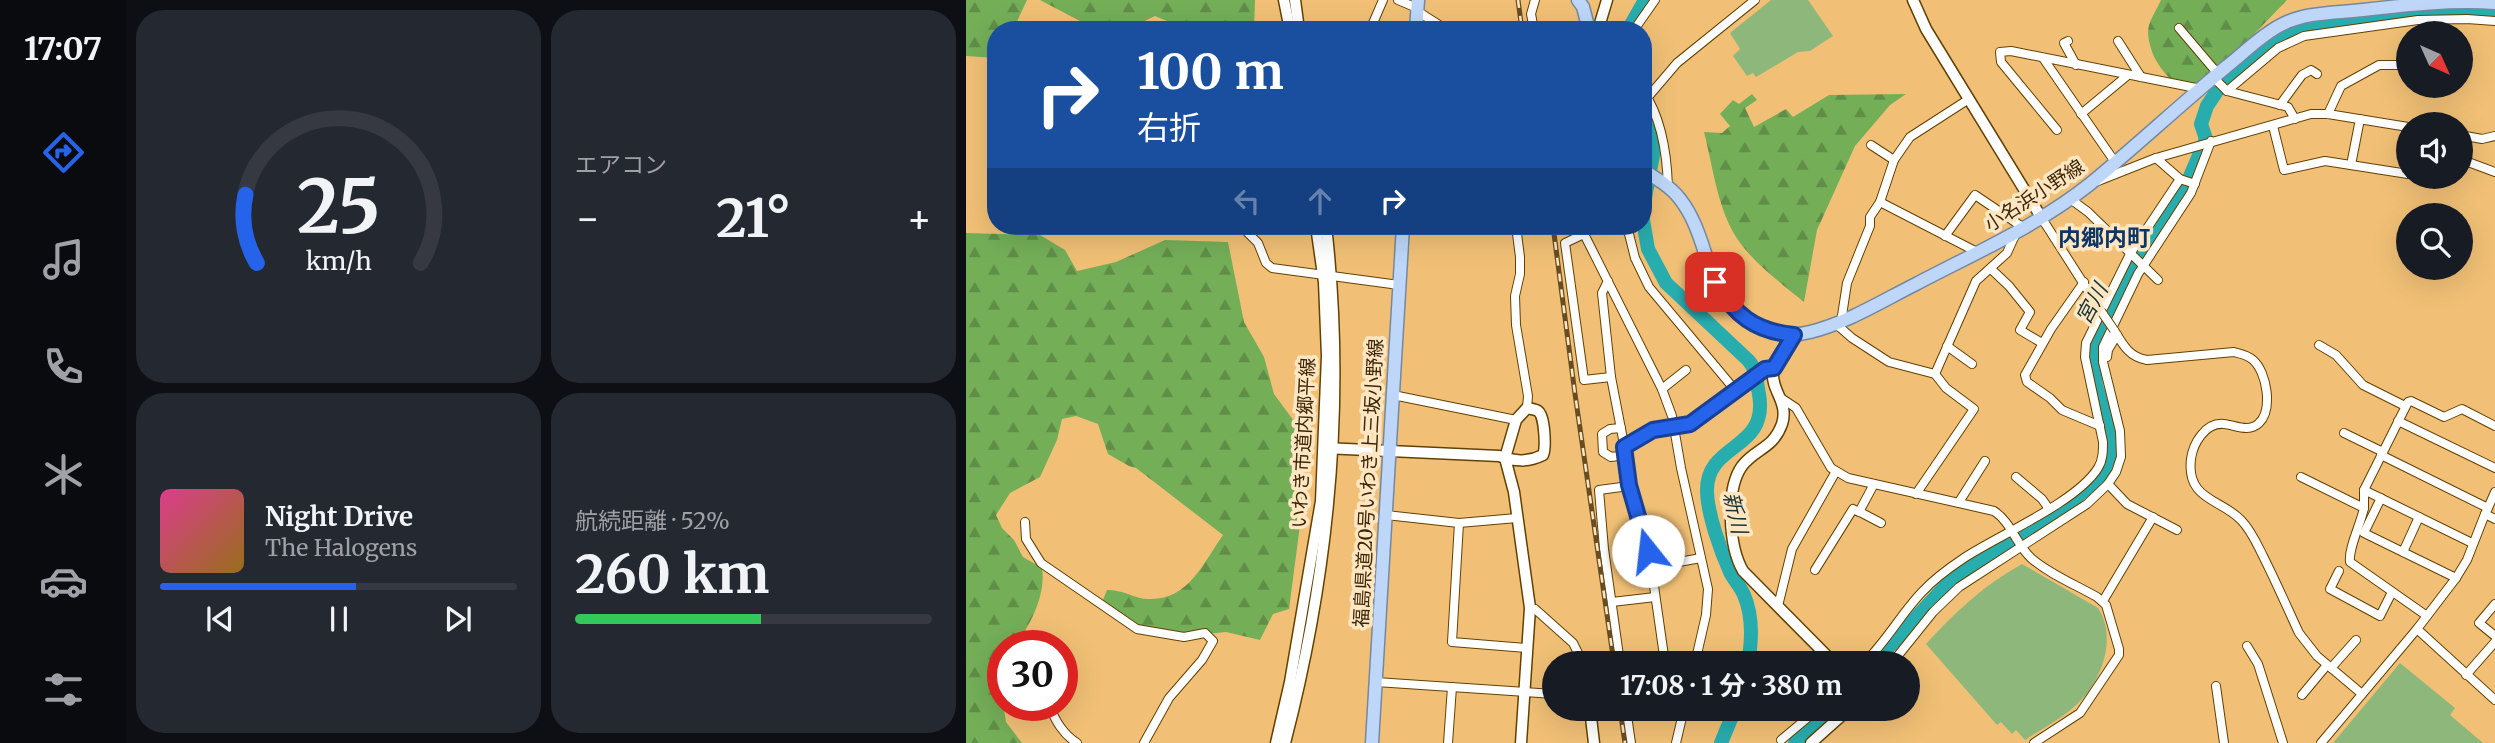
<!DOCTYPE html>
<html lang="ja">
<head>
<meta charset="utf-8">
<style>
	:root { --surface:#171b24; --page:#242831; --text:#f1f3f6; --muted:#9ea1a6; --line:#363941; --accent:#2563eb }
	body { margin:0; font-family:Merriweather,"Noto Sans JP",serif; background:var(--page); color:var(--text); height:100vh; display:flex; flex-direction:column; font-size:26px; white-space:nowrap }
	* { box-sizing:border-box; margin:0 }
	p { font-size:23px; color:var(--muted) }
	.icon { flex:none; width:38px; height:38px; fill:none; stroke:currentColor; stroke-width:2; stroke-linecap:round; stroke-linejoin:round }
	.map { position:relative; flex:1; overflow:hidden }
	.sheet { display:flex; flex-direction:column; gap:10px; padding:10px; background:#0d0f14; width:840px }
	.sheet>* { flex:none }
	.hud { position:absolute; left:21px; top:21px; width:665px; height:214px; border-radius:28px; box-shadow:0 7px 28px #0002; background:#1a4fa0; color:#fff; overflow:hidden }
	.needle { width:46px; rotate:135deg }
	.controls { position:absolute; left:1430px; top:21px; display:grid; gap:14px }
	.controls a { display:grid; place-items:center; width:77px; height:77px; border-radius:50%; background:var(--surface); box-shadow:0 7px 28px #0002; font-size:35px }
	.speed { position:absolute; left:21px; top:630px; display:flex; gap:14px; font-size:35px; font-weight:700; text-align:center }
	.speed>* { display:grid; place-content:center; width:91px; height:91px; border-radius:50%; background:var(--surface); box-shadow:0 7px 28px #0002; line-height:1 }
	.speed .limit { border:10px solid #d22; background:#fff; color:#111 }
	.pin { position:absolute; display:grid; place-items:center; width:60px; height:60px; color:#fff; margin:-30px; border-radius:14px; box-shadow:0 4px 10px #0006 }
	.me { position:absolute; width:77px; margin:-38px; rotate:344deg; stroke-linejoin:round; filter:drop-shadow(0 0 5px #0008) }
	.turn { display:flex; align-items:center; gap:24px; height:147px; padding:0 35px; font-size:32px }
	.turn .icon { width:91px; height:91px; stroke-width:2.5 }
	.turn b { display:block; font-size:49px; line-height:60px }
	.lanes { display:flex; align-items:center; height:66px; padding:0 35px; background:#0003; justify-content:center; gap:35px; direction:ltr }
	.lanes .off { opacity:.35 }
	.big { font-size:52px; font-weight:700; line-height:1.1 }
	.sheet .widget { flex:1; display:flex; flex-direction:column; justify-content:center; gap:10px; min-width:0; padding:0 24px; border-radius:28px; background:var(--page) }
	.sheet .dial { align-items:center; gap:0 }
	.dial svg { height:182px; overflow:visible; fill:none; stroke:var(--line); stroke-width:7; stroke-linecap:round; text-anchor:middle }
	.dial text { fill:var(--text); stroke:none }
	.song { display:flex; align-items:center; gap:21px }
	.cover { width:84px; height:84px; border-radius:10px; background:linear-gradient(135deg,hsl(330 70% 55%),hsl(40 70% 35%)) }
	.played { height:7px; border-radius:4px; background:linear-gradient(90deg,var(--accent) 55%,var(--line) 55%) }
	.keys { display:flex; justify-content:space-around; direction:ltr }
	.heat { display:flex; justify-content:space-between; align-items:center; font-size:38px; direction:ltr }
	.charge { height:10px; border-radius:5px; background:linear-gradient(90deg,#34c759 52%,var(--line) 0) }
	.sheet .tiles { flex:1; display:grid; gap:10px; grid-template-columns:repeat(2,1fr) }
	.trip { position:absolute; left:576px; top:651px; width:378px; height:70px; border-radius:35px; background:var(--surface); box-shadow:0 7px 28px #0002; font-weight:700; line-height:70px; text-align:center }
	main { display:flex; flex:1; min-height:0 }
	.tabs { display:flex; flex-direction:column; width:126px; justify-content:space-around; align-items:center; background:#090b0e; color:var(--muted) }
	.tabs .icon { width:49px; height:49px }
	.tabs .selected { color:var(--accent) }
	.tabs b { font-size:32px; color:var(--text) }
	.map>svg:first-child { display:block }
	.grass { fill:#8eb77c }
	.forest { fill:url(#forest-firs) }
	.lines { fill:none; stroke-linecap:round; stroke-linejoin:round }
	.river { stroke:#28adaf; stroke-width:14 }
	.minor-casing { stroke:#634100; stroke-width:10 }
	.tertiary-casing { stroke:#634100; stroke-width:13 }
	.primary-casing { stroke:#7488a1; stroke-width:15 }
	.minor { stroke:#fff; stroke-width:8 }
	.tertiary { stroke:#fff; stroke-width:10 }
	.primary { stroke:#bed7f8; stroke-width:12 }
	.rail-casing { stroke:#684d23; stroke-width:5 }
	.rail { stroke:#ffe6c2; stroke-width:2.5; stroke-dasharray:8; stroke-linecap:butt }
	.minor-bridge-casing { stroke:#634100; stroke-width:10; stroke-linecap:butt }
	.minor-bridge { stroke:#fff; stroke-width:8 }
	.route-casing { stroke:#184099; stroke-width:18 }
	.route { stroke:#2563eb; stroke-width:12 }
	.labels { text-anchor:middle; stroke-width:7; stroke-linejoin:round; paint-order:stroke }
	.street-label { font-size:19px; fill:#3b2707; stroke:#ffe6c2 }
	.water-label { font-size:21px; font-style:italic; fill:#183333; stroke:#ffe6c2 }
	.quarter-label { font-size:23px; font-weight:bold; fill:#0b3467; stroke:#ffe6c2 }
</style>
</head>
<body>
<main>
<nav class="tabs">
<b>17:07</b>
<svg class="icon selected" aria-label="directions" viewBox="0 0 24 24"><path d="M12 3l9 9-9 9-9-9zM9 14v-3h6M13 9l2 2-2 2"/></svg>
<svg class="icon" aria-label="music" viewBox="0 0 24 24"><path d="M9 18V5l10-2v13"/><circle cx="6" cy="18" r="3"/><circle cx="16" cy="16" r="3"/></svg>
<svg class="icon" aria-label="phone" viewBox="0 0 24 24"><path d="M5 4h4l2 5-3 2q2 4 5 5l2-3 5 2v4C11 20 4 13 5 4z"/></svg>
<svg class="icon" aria-label="climate" viewBox="0 0 24 24"><path d="M12 3v18M4 7l16 10M4 17L20 7"/></svg>
<svg class="icon" aria-label="car" viewBox="0 0 24 24"><path d="M5 17H2v-5l4-1 3-4h7l3 4 3 1v5h-3M9 17h6M6 11h13"/><circle cx="7" cy="17" r="2"/><circle cx="17" cy="17" r="2"/></svg>
<svg class="icon" aria-label="filters" viewBox="0 0 24 24"><path d="M4 7h16M4 17h16"/><circle cx="9" cy="7" r="2"/><circle cx="15" cy="17" r="2"/></svg>
</nav>
<section class="sheet">
<div class="tiles">
<div class="widget dial"><svg viewBox="0 0 100 80">
<path d="M14 69A42 42 0 1 1 86 69"/>
<path d="M14 69A42 42 0 0 1 9 39" stroke="#2563eb"/>
<text x="50" y="56" font-size="32" font-weight="700">25</text>
<text x="50" y="72" font-size="11">km/h</text>
</svg></div>
<div class="widget"><p>エアコン</p>
<div class="heat"><a>−</a><b class="big">21°</b><a>+</a></div>
</div>
<div class="widget">
<div class="song"><i class="cover"></i><div><b>Night Drive</b><p>The Halogens</p></div></div>
<div class="played"></div>
<div class="keys"><svg class="icon" aria-label="previous" viewBox="0 0 24 24"><path d="M18 5L8 12l10 7zM5 5v14"/></svg><svg class="icon" aria-label="pause" viewBox="0 0 24 24"><path d="M8 5v14M16 5v14"/></svg><svg class="icon" aria-label="next" viewBox="0 0 24 24"><path d="M6 5l10 7-10 7zM19 5v14"/></svg></div>
</div>
<div class="widget"><p>航続距離 · 52%</p><b class="big">260 km</b><div class="charge"></div></div>
</div>
</section>
<div class="map">
<svg width="1529" height="743" viewBox="0 0 1529 743">
	<defs>
		<pattern id="forest-firs" width="22" height="20" patternUnits="userSpaceOnUse" patternTransform="scale(1.75)"><rect width="22" height="20" fill="#74af58"/><path d="M5 1l3.5 6h-7zM16 11l3.5 6h-7z" fill="#608e47"/></pattern>
	</defs>
	<rect width="100%" height="100%" fill="#f1c076"/>
	<g class="grass">
		<polygon points="805,0 842,0 867,36 844,51 832,52 790,77 787,73 781,76 767,56 774,49 764,33"/>
		<path d="M1056 564 1132 608C1152 638 1135 684 1109 706 1095 719 1076 729 1059 740L1050 730 1046 734 1035 722 1031 725 960 644C989 612 1018 585 1056 564Z"/>
		<polygon points="1434,663 1489,708 1484,715 1517,743 1367,743"/>
	</g>
	<g class="forest">
		<polygon points="0,0 61,0 47,30 30,30 30,58 0,56"/>
		<polygon points="74,0 289,0 288,30 213,30 213,26 189,16 160,30 131,30"/>
		<path d="M1195 0H1321L1239 85 1226 95C1203 82 1183 60 1182 32 1182 22 1191 9 1195 0Z"/>
		<path d="M786 94 791 100 779 108 788 127 820 109 827 117 863 95 940 94 924 105 889 146 851 230 838 302C816 284 786 262 770 237 751 206 747 167 738 132L756 133 764 126 754 114 767 100 773 104Z"/>
		<path d="M0 233 74 235 99 250 111 271 150 262 199 240 262 242 278 322 298 357 308 394 336 432 344 454 338 478 336 510 323 609 307 614 294 640 260 632 221 636 178 629 136 602 141 590C156 589 169 599 183 599 223 600 237 563 257 535L170 468 163 466 142 454 132 424 110 416 96 419 91 440 74 477 44 493 30 515 36 528 48 540 57 557 76 568C80 595 65 624 49 646H37V663L32 670 40 722 56 743H0Z"/>
	</g>
	<g class="lines">
		<g class="river">
			<polyline points="662,30 679,0"/>
			<polyline points="677,115 686,139 687,155 677,209"/>
			<path d="M677 220 682 249 700 283 782 360C792 371 790 381 793 394 803 451 741 442 741 490 741 513 755 552 764 572 768 580 775 587 778 595 787 616 786 641 782 663"/>
			<polyline points="908,663 985,580 1084,516 1137,477 1145,458 1143,425 1130,386 1126,357 1133,327 1151,294 1192,234 1219,188 1240,139 1235,124 1241,106 1251,91 1287,56 1309,41 1337,30 1400,18 1451,12 1529,17"/>
			<polyline points="755,743 769,709"/>
			<polyline points="829,743 863,709"/>
		</g>
		<g class="minor-casing">
			<g id="minor">
				<polyline points="432,0 451,8"/>
				<polyline points="451,11 481,30"/>
				<polyline points="1213,28 1252,74"/>
				<polyline points="404,30 417,0"/>
				<polyline points="568,30 565,14 569,0"/>
				<polyline points="668,30 689,0"/>
				<polyline points="1102,41 1098,43 1110,65"/>
				<polyline points="1152,41 1175,77"/>
				<polyline points="1077,58 1149,162"/>
				<polyline points="1248,78 1261,91 1322,107 1329,119"/>
				<path d="M677 91C696 118 701 155 702 187"/>
				<polyline points="1261,91 1312,48 1338,36 1452,20 1501,19 1529,21"/>
				<polyline points="682,97 711,63 789,0"/>
				<polyline points="1003,99 944,137 928,160 914,202 1011,252"/>
				<polyline points="30,100 27,147 30,156"/>
				<polyline points="1314,105 1336,75 1345,70 1351,74"/>
				<polyline points="1115,114 1162,75"/>
				<polyline points="1362,114 1375,86 1413,65 1437,65"/>
				<polyline points="1307,126 1318,170 1359,161 1442,174"/>
				<polyline points="1091,130 1035,62 1034,52 1045,51 1235,89"/>
				<polyline points="1494,135 1516,139 1529,136"/>
				<polyline points="905,145 928,160"/>
				<polyline points="1190,158 1214,179 1229,184"/>
				<polyline points="1494,159 1529,172"/>
				<polyline points="1385,165 1394,119"/>
				<polyline points="1457,177 1466,177"/>
				<polyline points="1132,181 1190,158 1345,114 1362,114 1442,127"/>
				<polyline points="1103,198 1122,212 1192,280"/>
				<polyline points="1075,217 1135,311"/>
				<polyline points="275,226 292,243 300,263 306,268 433,285"/>
				<polyline points="550,226 554,257 554,274 549,296 550,325 562,396 561,408"/>
				<polyline points="614,226 696,389 706,416 715,468 742,589 740,615 729,663"/>
				<polyline points="661,226 669,258 683,287 769,390"/>
				<polyline points="618,234 599,243 618,380 645,377"/>
				<polyline points="979,236 1009,195 1058,228"/>
				<polyline points="1025,269 1043,286 1064,312 1054,330 1076,343"/>
				<polyline points="642,281 636,293 645,377 660,455 663,486 684,558 699,663"/>
				<polyline points="1118,282 1085,329 1059,375 1061,382 1084,398 1096,410 1134,426"/>
				<polyline points="875,322 881,283 904,226 904,217 914,202"/>
				<polyline points="870,324 886,338 923,362 969,374 980,388 1008,409 950,494"/>
				<path d="M1148 330C1157 345 1163 357 1181 360L1268 352C1275 354 1282 355 1287 360 1301 372 1307 410 1293 423 1283 433 1269 425 1258 424 1239 422 1227 444 1225 459 1220 500 1255 499 1275 520 1285 530 1291 544 1297 556 1310 582 1321 607 1333 633L1351 656 1396 694"/>
				<polyline points="1353,345 1370,355 1397,385 1439,406"/>
				<polyline points="981,346 1006,364"/>
				<polyline points="1141,357 1142,350 1151,335"/>
				<polyline points="969,374 1010,281 1041,253 1050,233"/>
				<polyline points="696,389 720,370"/>
				<polyline points="427,395 550,420"/>
				<path d="M815 398 830 408 865 468 882 478 1028 511C1045 522 1050 544 1065 558 1083 574 1110 585 1131 597L1140 605 1153 649V655L1114 713 1068 743"/>
				<polyline points="1432,421 1529,468"/>
				<polyline points="655,428 644,429 636,434 637,452 645,457 660,455"/>
				<polyline points="1378,433 1417,452"/>
				<polyline points="658,447 687,430 724,423 799,369 808,368"/>
				<polyline points="1415,455 1522,508 1519,514 1529,519"/>
				<polyline points="1050,477 1076,499 1083,509"/>
				<path d="M1335 477 1398 508C1395 523 1382 549 1384 562L1461 616"/>
				<polyline points="1142,484 1161,504 1211,530"/>
				<polyline points="1398,490 1506,543"/>
				<polyline points="1415,498 1398,533 1490,578"/>
				<polyline points="993,502 1019,461"/>
				<polyline points="1398,508 1398,490 1442,402 1445,401 1478,417 1496,409 1529,426"/>
				<polyline points="1522,508 1529,492"/>
				<polyline points="892,511 915,523"/>
				<polyline points="420,515 493,523 551,518"/>
				<polyline points="59,522 60,539 75,563 171,629 218,637 239,633 247,641 236,660 203,698 178,743"/>
				<polyline points="493,523 486,642 561,648"/>
				<polyline points="1437,552 1453,517"/>
				<polyline points="685,567 735,558"/>
				<polyline points="849,570 887,509 893,512 908,484"/>
				<polyline points="1373,571 1364,589 1414,616 1426,592"/>
				<polyline points="1137,601 1187,517"/>
				<polyline points="646,602 689,597"/>
				<polyline points="1529,604 1513,623 1529,636"/>
				<polyline points="812,606 826,549 869,473"/>
				<polyline points="564,608 569,609 607,643 617,663"/>
				<polyline points="1451,629 1529,700"/>
				<polyline points="1281,646 1292,664 1317,743"/>
				<polyline points="654,663 638,549 633,490 663,486"/>
				<path d="M898 663C920 642 935 614 956 592 968 579 983 568 998 558 1033 535 1111 502 1132 468 1137 460 1137 451 1137 442L1119 357 1120 343 1164 254 1214 179"/>
				<polyline points="926,663 967,612 993,587 1121,504 1142,484 1150,472 1155,457 1154,431 1137,362 1137,347 1172,274 1225,193 1245,141"/>
				<polyline points="1365,668 1390,640"/>
				<polyline points="1500,675 1529,642"/>
				<polyline points="410,682 588,694"/>
				<polyline points="1250,686 1258,743"/>
				<polyline points="1336,695 1361,665"/>
				<path d="M84 705C88 720 98 735 111 743"/>
				<polyline points="660,709 665,743"/>
				<polyline points="815,740 852,709"/>
				<polyline points="482,743 486,687"/>
				<polyline points="710,743 718,709"/>
				<polyline points="1355,743 1451,629 1490,578 1501,560 1519,514"/>
			</g>
		</g>
		<g class="tertiary-casing">
			<g id="tertiary">
				<polyline points="318,0 324,30"/>
				<polyline points="329,0 333,30"/>
				<polyline points="947,0 960,29 1075,217"/>
				<polyline points="632,30 641,0"/>
				<path d="M828 335C820 346 809 359 807 372 805 391 823 402 816 424 807 449 790 448 776 466 759 490 763 547 777 571L868 663"/>
				<path d="M358 448 533 456C548 461 561 463 577 455 580 448 579 416 572 411 569 409 565 409 561 408L550 420 539 458 548 492 564 608 555 743"/>
				<polyline points="624,709 628,743"/>
				<polyline points="310,743 324,682 355,501 361,356 358,282 350,226"/>
				<path d="M319 743C363 574 380 399 360 226"/>
				<polyline points="845,743 883,709"/>
			</g>
		</g>
		<g class="primary-casing">
			<g id="primary">
				<polyline points="612,0 617,7 623,30"/>
				<polyline points="450,30 452,0"/>
				<path d="M677 170C690 178 705 187 714 199 748 243 735 302 797 329 811 335 829 336 844 332 881 323 916 301 950 284 1009 253 1071 226 1124 184 1170 146 1214 105 1260 67 1278 53 1295 35 1315 25 1339 12 1370 13 1397 10 1441 5 1485 0 1529 3"/>
				<polyline points="406,743 437,226"/>
			</g>
		</g>
		<use href="#minor" class="minor"/>
		<use href="#tertiary" class="tertiary"/>
		<use href="#primary" class="primary"/>
		<g class="rail-casing">
			<g id="rail">
				<polyline points="552,0 556,30"/>
				<polyline points="587,226 609,394 648,663"/>
				<polyline points="654,709 659,743"/>
			</g>
		</g>
		<use href="#rail" class="rail"/>
		<g class="minor-bridge-casing">
			<polyline id="minor-bridge" points="1135,311 1148,330"/>
		</g>
		<use href="#minor-bridge" class="minor-bridge"/>
	</g>
	<g class="lines">
		<g class="route-casing">
			<path id="route" d="M682 551 663 485 658 447 687 430 724 424 799 369 808 368 828 335C788 331 769 315 749 282"/>
		</g>
		<use href="#route" class="route"/>
	</g>
	<g class="labels">
		<g class="street-label">
			<text transform="translate(1068 195) rotate(-33)" y="7">小名浜小野線</text>
			<text transform="translate(337 443) rotate(-87)" y="7">いわき市道内郷平線</text>
			<text transform="translate(402 483) rotate(-87)" y="7">福島県道20号いわき上三坂小野線</text>
		</g>
		<g class="water-label">
			<text transform="translate(1126 304) rotate(-62)" y="7">宮川</text>
			<text transform="translate(769 513) rotate(77)" y="7">新川</text>
		</g>
		<g class="quarter-label">
			<text x="1138" y="246">内郷内町</text>
		</g>
	</g>
</svg>
<div class="controls">
<a><svg class="needle" viewBox="-14 -14 28 28"><path d="M0-13l5 13h-10z" fill="#e53935"/><path d="M0 13l5-13h-10z" fill="#9ea1a6"/></svg></a>
<a><svg class="icon" aria-label="sound" viewBox="0 0 24 24"><path d="M4 9h4l5-4v14l-5-4H4zM17 9q2 3 0 6"/></svg></a>
<a><svg class="icon" aria-label="search" viewBox="0 0 24 24"><circle cx="10" cy="10" r="6"/><path d="M15 15l6 6"/></svg></a>
</div>
<div class="speed"><div class="limit">30</div></div>
<div class="pin" style="left:749px;top:282px;background:#d93025"><svg class="icon" aria-label="arrive" viewBox="0 0 24 24"><path d="M6 21V4h12l-3 4 3 4H6"/></svg></div>
<svg class="me" style="left:682px;top:551px" viewBox="-20 -20 40 40"><circle r="19" fill="#fff"/><path d="M0-13L10 11 0 6-10 11z" fill="#2563eb"/></svg>
<div class="trip">17:08 · 1 分 · 380 m</div>
<div class="hud">
<div class="turn"><svg class="icon" aria-label="right" viewBox="0 0 24 24"><path d="M7 20v-9h11M14 6l5 5-5 5"/></svg><div><b>100 m</b>右折</div></div>
<div class="lanes"><svg class="icon off" aria-label="left" viewBox="0 0 24 24"><path d="M17 20v-9H6M10 6l-5 5 5 5"/></svg><svg class="icon off" aria-label="ahead" viewBox="0 0 24 24"><path d="M12 20V5M6 11l6-6 6 6"/></svg><svg class="icon" aria-label="right" viewBox="0 0 24 24"><path d="M7 20v-9h11M14 6l5 5-5 5"/></svg></div>
</div>
</div>
</main>
</body>
</html>
